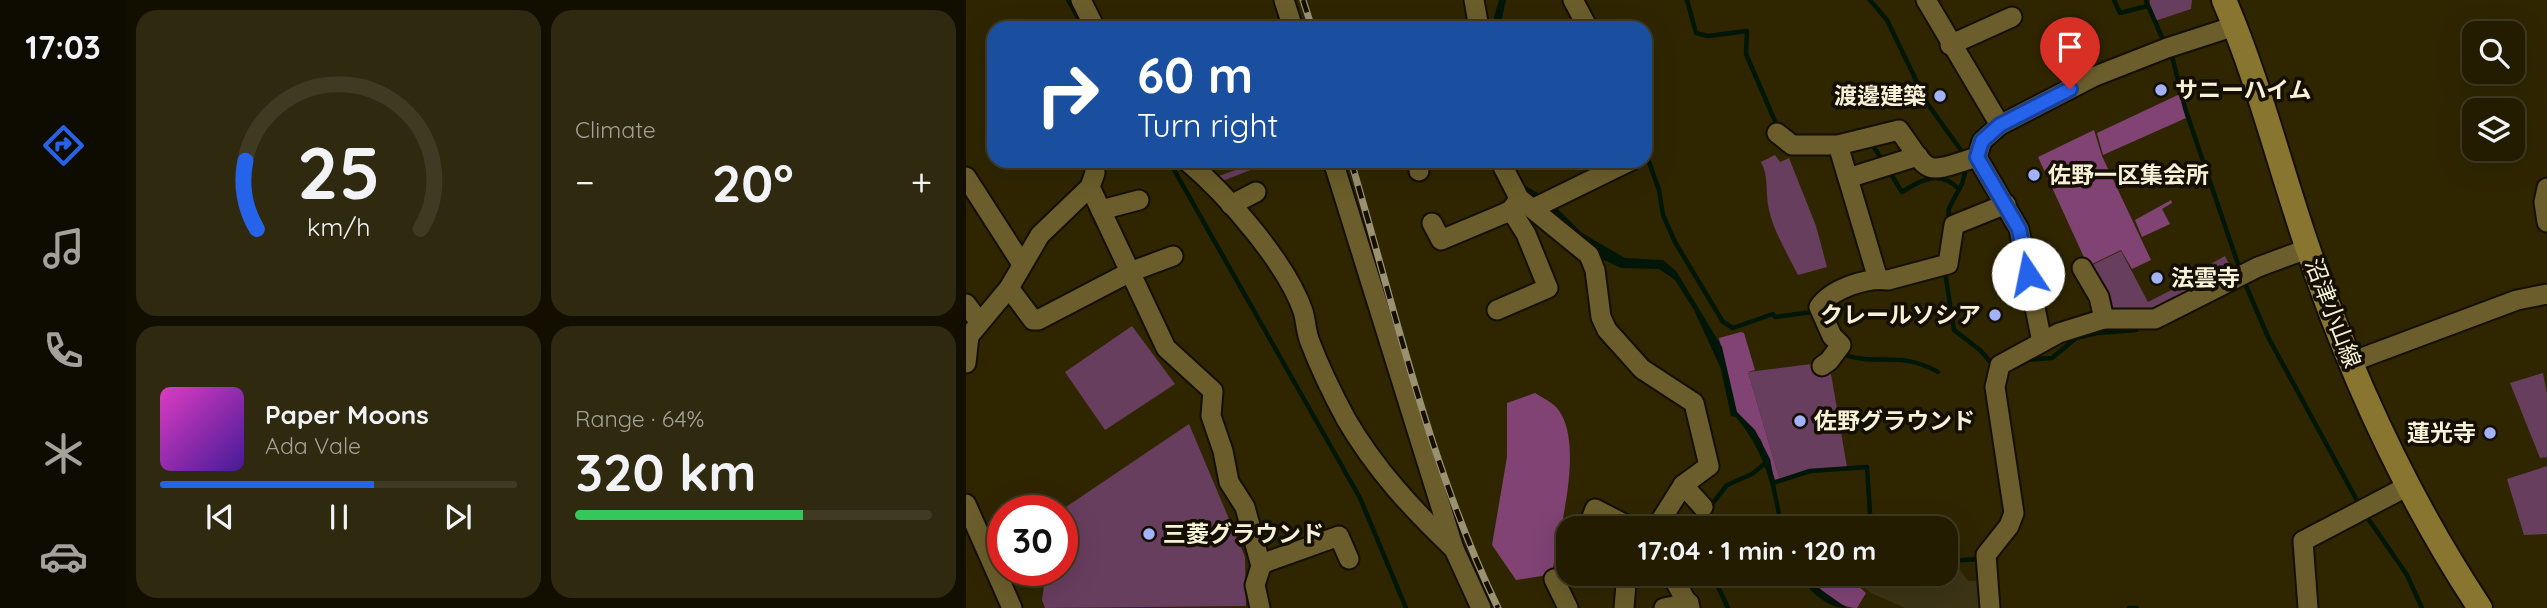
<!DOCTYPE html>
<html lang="en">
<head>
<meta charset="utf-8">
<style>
	:root { --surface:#231c00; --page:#2f290f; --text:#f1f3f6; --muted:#a3a199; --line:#403a22; --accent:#2563eb }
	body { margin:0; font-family:Quicksand,"Noto Sans JP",sans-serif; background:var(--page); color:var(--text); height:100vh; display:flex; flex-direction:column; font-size:26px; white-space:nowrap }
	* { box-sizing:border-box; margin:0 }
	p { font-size:23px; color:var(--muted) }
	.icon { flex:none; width:38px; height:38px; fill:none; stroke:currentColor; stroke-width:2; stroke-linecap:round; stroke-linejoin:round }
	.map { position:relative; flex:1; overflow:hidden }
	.panel { display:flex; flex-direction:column; gap:10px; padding:10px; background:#130f00; width:840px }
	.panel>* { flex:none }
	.top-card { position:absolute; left:21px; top:21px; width:665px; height:147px; border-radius:21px; box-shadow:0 7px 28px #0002,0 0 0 2px var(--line); background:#1a4fa0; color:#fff; overflow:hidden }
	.controls { position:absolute; left:1496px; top:21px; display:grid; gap:14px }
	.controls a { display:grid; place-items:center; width:63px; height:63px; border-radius:14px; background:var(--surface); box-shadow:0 7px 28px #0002,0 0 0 2px var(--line); font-size:35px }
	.speed { position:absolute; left:21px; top:495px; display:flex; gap:14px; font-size:35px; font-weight:700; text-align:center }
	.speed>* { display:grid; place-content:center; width:91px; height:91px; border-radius:50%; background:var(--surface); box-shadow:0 7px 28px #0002,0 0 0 2px var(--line); line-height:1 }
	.speed .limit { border:10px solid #d22; background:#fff; color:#111 }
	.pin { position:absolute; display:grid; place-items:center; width:60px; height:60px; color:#fff; margin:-72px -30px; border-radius:50% 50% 50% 0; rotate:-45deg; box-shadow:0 0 7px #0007 }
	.pin .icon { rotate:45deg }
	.me { position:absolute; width:77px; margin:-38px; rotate:349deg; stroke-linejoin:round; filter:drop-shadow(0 0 5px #0008) }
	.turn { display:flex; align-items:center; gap:24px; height:147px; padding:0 35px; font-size:32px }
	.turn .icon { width:91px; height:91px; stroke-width:2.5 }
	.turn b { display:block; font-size:49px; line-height:60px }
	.big { font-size:52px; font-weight:700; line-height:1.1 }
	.panel .tile { flex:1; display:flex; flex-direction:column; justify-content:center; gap:10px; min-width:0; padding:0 24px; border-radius:21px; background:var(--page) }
	.panel .dial { align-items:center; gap:0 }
	.dial svg { height:182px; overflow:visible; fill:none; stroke:var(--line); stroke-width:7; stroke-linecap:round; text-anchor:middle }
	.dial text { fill:var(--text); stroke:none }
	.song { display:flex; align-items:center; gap:21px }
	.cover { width:84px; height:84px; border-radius:10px; background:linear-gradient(135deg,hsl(310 70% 55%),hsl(260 70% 35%)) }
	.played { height:7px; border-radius:4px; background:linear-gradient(90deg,var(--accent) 60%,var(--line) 60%) }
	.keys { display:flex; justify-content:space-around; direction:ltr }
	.heat { display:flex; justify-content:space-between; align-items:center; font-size:38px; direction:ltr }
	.charge { height:10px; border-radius:5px; background:linear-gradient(90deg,#34c759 64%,var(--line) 0) }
	.panel .tiles { flex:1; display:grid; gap:10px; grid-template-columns:repeat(2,1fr) }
	.trip { position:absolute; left:590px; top:516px; width:402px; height:70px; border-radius:21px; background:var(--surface); box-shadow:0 7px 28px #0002,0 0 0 2px var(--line); font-weight:700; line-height:70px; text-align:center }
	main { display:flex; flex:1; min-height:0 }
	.menu { display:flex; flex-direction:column; width:126px; justify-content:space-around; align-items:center; background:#0e0b00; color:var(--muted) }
	.menu .icon { width:49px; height:49px }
	.menu .current { color:var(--accent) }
	.menu b { font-size:32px; color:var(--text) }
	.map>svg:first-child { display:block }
	.built { fill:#3c3415 }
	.green { fill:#683e5e }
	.forest { fill:#804374 }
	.water { fill:#001608 }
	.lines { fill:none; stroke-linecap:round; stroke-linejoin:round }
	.stream { stroke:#001608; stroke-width:4.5 }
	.minor-casing { stroke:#150f00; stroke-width:23 }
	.major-casing { stroke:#150f00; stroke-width:28 }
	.minor { stroke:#6b5e2c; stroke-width:19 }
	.major { stroke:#887630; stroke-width:24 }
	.rail-casing { stroke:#999171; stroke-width:7 }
	.rail { stroke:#140f00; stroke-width:4.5; stroke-dasharray:13; stroke-linecap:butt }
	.route-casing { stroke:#184099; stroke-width:18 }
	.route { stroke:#2563eb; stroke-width:12 }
	.poi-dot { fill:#a3b2fd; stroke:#140f00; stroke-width:2.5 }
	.labels { text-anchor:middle; stroke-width:7; stroke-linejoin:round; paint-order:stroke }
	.poi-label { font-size:23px; font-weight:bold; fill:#f8f1d7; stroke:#140f00; text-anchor:start }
	.street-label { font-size:23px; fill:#f8f1d7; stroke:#140f00 }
</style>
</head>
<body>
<main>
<nav class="menu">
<b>17:03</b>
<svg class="icon current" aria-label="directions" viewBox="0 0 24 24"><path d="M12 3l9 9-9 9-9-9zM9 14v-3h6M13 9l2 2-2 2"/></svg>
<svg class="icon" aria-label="music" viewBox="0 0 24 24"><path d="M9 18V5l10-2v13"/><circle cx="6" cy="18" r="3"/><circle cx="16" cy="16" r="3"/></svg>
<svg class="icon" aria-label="phone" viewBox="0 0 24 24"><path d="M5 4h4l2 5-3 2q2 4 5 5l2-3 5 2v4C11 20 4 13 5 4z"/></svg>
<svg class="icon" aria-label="climate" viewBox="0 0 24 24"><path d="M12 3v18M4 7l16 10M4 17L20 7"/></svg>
<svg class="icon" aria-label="car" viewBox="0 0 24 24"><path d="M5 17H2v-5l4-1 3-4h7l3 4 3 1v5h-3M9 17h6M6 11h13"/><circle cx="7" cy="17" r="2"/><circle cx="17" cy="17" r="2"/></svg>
</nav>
<section class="panel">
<div class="tiles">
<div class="tile dial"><svg viewBox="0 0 100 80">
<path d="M14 69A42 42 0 1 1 86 69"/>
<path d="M14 69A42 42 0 0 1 9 39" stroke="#2563eb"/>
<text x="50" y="56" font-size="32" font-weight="700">25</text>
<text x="50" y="72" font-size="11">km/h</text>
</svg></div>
<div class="tile"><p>Climate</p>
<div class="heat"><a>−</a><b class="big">20°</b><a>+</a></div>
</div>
<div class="tile">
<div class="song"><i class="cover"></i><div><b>Paper Moons</b><p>Ada Vale</p></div></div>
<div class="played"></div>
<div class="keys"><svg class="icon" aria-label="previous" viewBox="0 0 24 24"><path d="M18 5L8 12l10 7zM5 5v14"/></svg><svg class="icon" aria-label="pause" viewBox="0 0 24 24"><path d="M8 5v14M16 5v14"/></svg><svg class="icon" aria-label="next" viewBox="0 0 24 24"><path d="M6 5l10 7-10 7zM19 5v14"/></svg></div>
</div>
<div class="tile"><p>Range · 64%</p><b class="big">320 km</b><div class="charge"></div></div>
</div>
</section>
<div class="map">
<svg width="1581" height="608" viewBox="0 0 1581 608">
	<rect width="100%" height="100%" fill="#2f2600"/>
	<polygon class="built" points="987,560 1002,581 1016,581 1020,608 939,608 905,593 881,574 980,574 980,562"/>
	<g class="green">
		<polygon points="1226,0 1225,9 1189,21 1183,8 1184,0"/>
		<path d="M809 155 814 162 823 158 850 226 861 267 832 275C822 255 808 232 803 210 799 193 803 176 795 162Z"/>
		<polygon points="224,161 239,161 253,176 275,168 273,161 308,161 251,183"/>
		<polygon points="1155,251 1182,302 1225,280 1223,276 1259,256 1268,274 1192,314 1145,314 1122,267"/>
		<polygon points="166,326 209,384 139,430 99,372"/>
		<polygon points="853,363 865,374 881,467 845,470 814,481 782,372"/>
		<polygon points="1577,373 1581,394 1581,457 1574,458 1544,383"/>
		<polygon points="223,424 279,557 280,606 79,608 76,600 80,571 96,570 96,511 94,511"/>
		<polygon points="1581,466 1581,534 1558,535 1541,479"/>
	</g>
	<g class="forest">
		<polygon points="1214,94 1220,118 1137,155 1131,133"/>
		<polygon points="1128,130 1136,156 1185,260 1166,269 1155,250 1122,266 1072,157"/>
		<polygon points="1205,200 1206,203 1196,209 1204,224 1176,237 1169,220"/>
		<polygon points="775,332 778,333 789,370 782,372 814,481 810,482 795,440 770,411 753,338"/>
		<path d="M569 393C575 397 586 402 591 408 619 442 594 528 587 568L576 576 550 580 526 545 541 457V403Z"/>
		<path d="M840 574H879L900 593 891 608C871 608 853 588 840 574Z"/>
	</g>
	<g class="water">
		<polygon points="533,0 540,0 534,28 525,28"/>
		<path d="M538 161H547L558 185 582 199 616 233 659 258 697 260 710 271 756 347 771 412 789 430 804 459 818 528H813C806 483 799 453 770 417L765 416 755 369 728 310 709 280 693 269 655 268 634 258 559 196Z"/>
		<path d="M830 574H839L851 587 881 608C859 608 844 590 830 574Z"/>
	</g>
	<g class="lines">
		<g class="stream">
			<polyline points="102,0 118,28"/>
			<polyline points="721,0 730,33 742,36 781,31 780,54 812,128"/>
			<polyline points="904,0 921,20 961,103 999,156"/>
			<polyline points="1148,0 1154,13 1181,6"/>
			<polyline points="1180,1 1198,42"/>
			<polyline points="1205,52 1219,108 1274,270"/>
			<polyline points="904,141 916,160"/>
			<polyline points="679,151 693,190 697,215 709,242 757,322 767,328 807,314"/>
			<polyline points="203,161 394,498 440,608"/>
			<path d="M923 171 936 192C956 179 973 170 993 189"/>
			<polyline points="982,222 983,208 996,184 1001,165"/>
			<polyline points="979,272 988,330 1014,350 1028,366"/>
			<polyline points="1278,281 1302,337 1394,506"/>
			<polyline points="809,317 847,312"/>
			<path d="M876 354C912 367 933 350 972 372"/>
			<polyline points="1060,360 1086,358 1110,338 1131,333 1170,330"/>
			<polyline points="807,483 844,471 901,467 905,528"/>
			<polyline points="1399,514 1441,575 1456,608"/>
			<polyline points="727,528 761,485 786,474 802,461"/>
			<polyline points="980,561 1014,559"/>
			<polyline points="746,574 762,608"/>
			<polyline points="1163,608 1171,608"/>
		</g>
		<g class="minor-casing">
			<g id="minor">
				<polyline points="115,0 129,28"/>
				<polyline points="318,0 327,28"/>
				<polyline points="508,0 513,28"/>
				<polyline points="607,0 622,28"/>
				<polyline points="960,0 1034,125"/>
				<polyline points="984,45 1046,17"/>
				<path d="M811 133 826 145H872L933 130C966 176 956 174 1011 157L1016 141 1034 125 1127 77 1201 48 1269 26"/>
				<polyline points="872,145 912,279"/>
				<polyline points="1011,157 1053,229 1076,342"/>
				<path d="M221 161C260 194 320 262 337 311 340 321 340 332 344 342 354 368 367 395 380 419 409 469 446 509 488 549"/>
				<polyline points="367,161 488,549 515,608"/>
				<polyline points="452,161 453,171"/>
				<polyline points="534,161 553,198 623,255 629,270 635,317 641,330 676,369 728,403 743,466 717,485 737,507"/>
				<polyline points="0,177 56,264"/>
				<polyline points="882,178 952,156"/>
				<polyline points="124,187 200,348 247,391 245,416 257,451 263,482 279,507 295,566 289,585 294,608"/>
				<polyline points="1581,188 1578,202 1581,222"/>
				<polyline points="265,205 290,192"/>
				<polyline points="568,208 664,161"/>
				<polyline points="135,210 173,200"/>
				<polyline points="466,223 475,240 537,214 545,210 553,199"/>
				<polyline points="1116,268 1133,297 1138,319"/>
				<polyline points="43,288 67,320 72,320 164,272 207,256"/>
				<polyline points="0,304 9,316"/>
				<polyline points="531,310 582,288 560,234 545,210"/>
				<polyline points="1385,362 1551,300 1581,294"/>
				<polyline points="0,363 3,336 43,288 74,235 124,187 129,173 128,161"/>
				<path d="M856 366 863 361 875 345 866 336 853 307C865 289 901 277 922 280L982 264 988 225 1040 204"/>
				<polyline points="0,504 46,608"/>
				<polyline points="622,528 629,509 666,528"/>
				<polyline points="690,528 717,485"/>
				<polyline points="295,564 373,536 383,559"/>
				<polyline points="705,574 724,608"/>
				<polyline points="588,579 602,608"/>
				<polyline points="658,608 660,584 666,574"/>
				<polyline points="698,608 723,603"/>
				<polyline points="1024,608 1020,555 1043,526 1048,513 1029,387 1034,365 1093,333 1138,319 1189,319 1292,267 1341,249"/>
				<polyline points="1342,608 1337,541 1440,487"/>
			</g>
		</g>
		<g class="major-casing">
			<path id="major" d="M1258 0C1292 79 1313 164 1341 246 1384 374 1440 496 1514 608"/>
		</g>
		<use href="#minor" class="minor"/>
		<use href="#major" class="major"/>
		<g class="rail-casing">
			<g id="rail">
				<polyline points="337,0 346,28"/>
				<path d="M385 161C429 310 464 467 532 608"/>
			</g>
		</g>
		<use href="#rail" class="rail"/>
	</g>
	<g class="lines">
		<g class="route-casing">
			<polyline id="route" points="1062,274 1053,229 1011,157 1016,141 1034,125 1104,89"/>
		</g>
		<use href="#route" class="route"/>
	</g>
	<g class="poi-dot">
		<circle cx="1195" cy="90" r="7"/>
		<circle cx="974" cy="96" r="7"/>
		<circle cx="1068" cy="175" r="7"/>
		<circle cx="1191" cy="278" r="7"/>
		<circle cx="1029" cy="315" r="7"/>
		<circle cx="834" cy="421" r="7"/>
		<circle cx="1524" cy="433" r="7"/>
		<circle cx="183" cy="534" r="7"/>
	</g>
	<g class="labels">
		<g class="poi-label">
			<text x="1209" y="98">サニーハイム</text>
			<text x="960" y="104" text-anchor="end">渡邊建築</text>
			<text x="1082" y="183">佐野一区集会所</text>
			<text x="1205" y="286">法雲寺</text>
			<text x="1015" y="323" text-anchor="end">クレールソシア</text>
			<text x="848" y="429">佐野グラウンド</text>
			<text x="1510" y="441" text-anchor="end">蓮光寺</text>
			<text x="197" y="542">三菱グラウンド</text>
		</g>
		<g class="street-label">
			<text transform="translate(1367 313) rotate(69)" y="8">沼津小山線</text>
		</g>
	</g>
</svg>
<div class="controls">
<a><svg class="icon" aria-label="search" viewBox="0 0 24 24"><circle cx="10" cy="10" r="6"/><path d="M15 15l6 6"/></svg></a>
<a><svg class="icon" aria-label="layers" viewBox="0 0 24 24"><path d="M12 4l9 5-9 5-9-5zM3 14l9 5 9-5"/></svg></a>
</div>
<div class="speed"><div class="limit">30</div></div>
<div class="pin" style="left:1104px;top:89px;background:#d93025"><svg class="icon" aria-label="arrive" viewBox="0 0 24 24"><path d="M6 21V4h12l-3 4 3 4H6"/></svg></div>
<svg class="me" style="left:1062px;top:274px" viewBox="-20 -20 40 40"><circle r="19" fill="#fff"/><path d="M0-13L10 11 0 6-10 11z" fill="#2563eb"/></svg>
<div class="trip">17:04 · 1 min · 120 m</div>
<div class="top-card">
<div class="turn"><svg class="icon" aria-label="right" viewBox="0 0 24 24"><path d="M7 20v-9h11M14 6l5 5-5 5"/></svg><div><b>60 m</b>Turn right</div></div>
</div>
</div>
</main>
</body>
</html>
